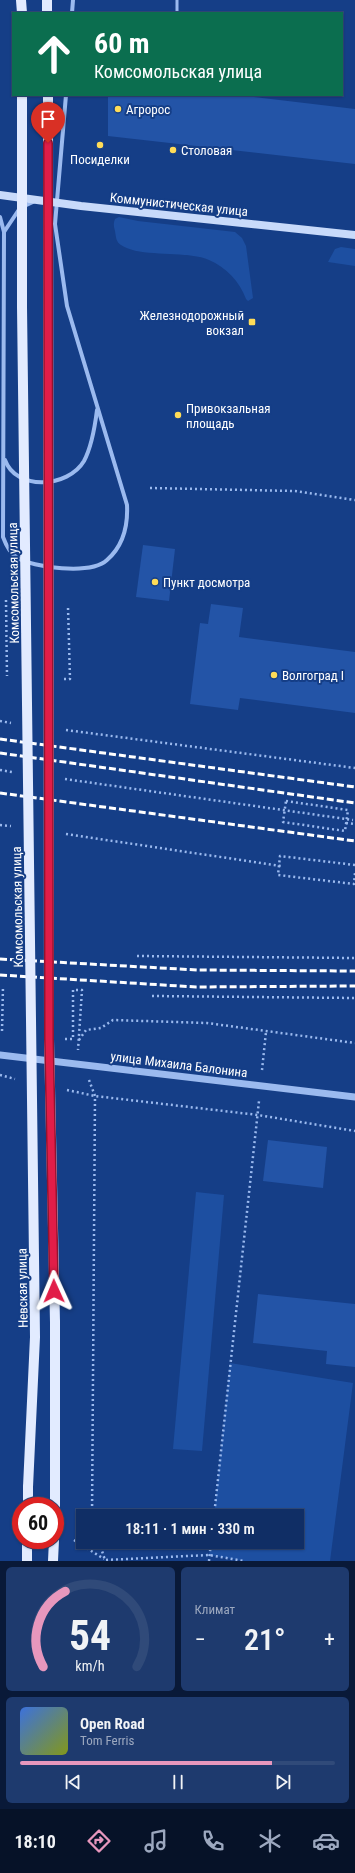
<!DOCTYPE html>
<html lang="ru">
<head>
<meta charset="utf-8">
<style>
	:root { --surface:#102e65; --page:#1e3a6e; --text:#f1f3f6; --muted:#9ca8bf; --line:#304a79; --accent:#e797bd }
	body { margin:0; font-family:"Roboto Condensed",sans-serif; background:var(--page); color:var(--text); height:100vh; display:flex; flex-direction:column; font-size:15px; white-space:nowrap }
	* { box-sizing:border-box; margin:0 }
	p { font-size:13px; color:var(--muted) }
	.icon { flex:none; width:22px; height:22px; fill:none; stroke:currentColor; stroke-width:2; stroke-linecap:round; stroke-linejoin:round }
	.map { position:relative; height:1561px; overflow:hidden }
	.panel { display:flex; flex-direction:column; gap:6px; padding:6px; background:#091938; flex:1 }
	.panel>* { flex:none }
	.top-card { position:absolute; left:12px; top:12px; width:331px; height:84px; border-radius:0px; box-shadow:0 1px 3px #0004,0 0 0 1px var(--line); background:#0b6e4f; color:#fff; overflow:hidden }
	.speed { position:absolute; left:12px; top:1497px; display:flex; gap:8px; font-size:20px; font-weight:700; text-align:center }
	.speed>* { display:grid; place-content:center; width:52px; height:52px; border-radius:50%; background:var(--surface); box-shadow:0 1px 3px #0004,0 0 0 1px var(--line); line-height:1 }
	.speed .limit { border:6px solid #d22; background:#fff; color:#111 }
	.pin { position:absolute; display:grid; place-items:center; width:34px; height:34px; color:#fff; margin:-41px -17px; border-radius:50% 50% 50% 0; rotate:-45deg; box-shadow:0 0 4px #0007 }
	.pin .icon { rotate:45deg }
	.me { position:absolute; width:44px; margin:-22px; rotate:359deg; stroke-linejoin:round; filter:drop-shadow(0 0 3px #0008) }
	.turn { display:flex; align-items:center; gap:14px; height:84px; padding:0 16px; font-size:18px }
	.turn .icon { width:52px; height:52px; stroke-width:2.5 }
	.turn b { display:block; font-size:28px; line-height:34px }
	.big { font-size:30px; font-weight:600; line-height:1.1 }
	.panel .tile { flex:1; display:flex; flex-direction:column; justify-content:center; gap:6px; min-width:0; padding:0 14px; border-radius:6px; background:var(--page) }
	.panel .dial { align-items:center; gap:0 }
	.dial svg { height:104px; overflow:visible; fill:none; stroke:var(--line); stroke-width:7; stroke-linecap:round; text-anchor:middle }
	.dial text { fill:var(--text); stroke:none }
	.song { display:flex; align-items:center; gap:12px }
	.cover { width:48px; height:48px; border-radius:6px; background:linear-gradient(135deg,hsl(220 70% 55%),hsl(70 70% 35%)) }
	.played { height:4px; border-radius:2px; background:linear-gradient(90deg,var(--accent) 80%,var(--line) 80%) }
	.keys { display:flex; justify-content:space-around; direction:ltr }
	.heat { display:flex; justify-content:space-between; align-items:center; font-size:22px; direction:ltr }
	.panel .tiles { flex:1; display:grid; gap:6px; grid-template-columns:1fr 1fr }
	.tile:last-child { grid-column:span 2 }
	.trip { position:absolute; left:76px; top:1509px; width:228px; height:40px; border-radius:0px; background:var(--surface); box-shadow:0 1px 3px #0004,0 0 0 1px var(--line); font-weight:600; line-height:40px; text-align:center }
	.dock { display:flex; height:64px; justify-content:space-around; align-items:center; background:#061228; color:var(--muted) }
	.dock .icon { width:28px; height:28px }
	.dock .active { color:var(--accent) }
	.dock b { font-size:18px; color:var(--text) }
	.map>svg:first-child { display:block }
	.green { fill:#1d4fa1 }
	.building { fill:#2354a7 }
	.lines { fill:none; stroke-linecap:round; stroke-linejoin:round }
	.path { stroke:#9bbaef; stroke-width:2.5; stroke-dasharray:2 3; stroke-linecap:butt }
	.service { stroke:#9bbaef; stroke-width:3 }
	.minor { stroke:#9bbaef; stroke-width:4 }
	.tertiary { stroke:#9bbaef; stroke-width:7 }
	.secondary { stroke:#c8dafa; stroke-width:8 }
	.primary { stroke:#e2ebff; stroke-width:10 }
	.rail { stroke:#fff; stroke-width:3; stroke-dasharray:7 3; stroke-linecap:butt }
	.primary-bridge { stroke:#e2ebff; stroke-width:10 }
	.route-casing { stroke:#92132f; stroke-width:10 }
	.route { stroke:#e11d48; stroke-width:7 }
	.poi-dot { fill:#ffdc58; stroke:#153e87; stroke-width:1.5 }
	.labels { text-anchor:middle; stroke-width:4; stroke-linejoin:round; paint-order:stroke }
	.poi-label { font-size:13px; fill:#fff; stroke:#153e87; text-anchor:start }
	.street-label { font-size:13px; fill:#fff; stroke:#153e87 }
</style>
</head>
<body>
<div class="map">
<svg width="355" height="1561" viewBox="0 0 355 1561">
	<rect width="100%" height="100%" fill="#153e87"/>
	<g class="green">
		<path d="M119 217 138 221 235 232 242 238 246 246 253 298 248 301 246 299C240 282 226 267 209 260 187 250 139 258 121 245 116 242 116 237 115 231 114 227 113 224 115 219Z"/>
		<polygon points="341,247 355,249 355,266 328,262 335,249"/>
		<polygon points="196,1192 224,1195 202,1451 173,1449"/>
		<polygon points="230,1363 353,1383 330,1561 244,1561 209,1555 211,1542 297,1542 297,1516 214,1516"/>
	</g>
	<g class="building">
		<polygon points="108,95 237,95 355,109 355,164 108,136"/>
		<polygon points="143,545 175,549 169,601 136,597"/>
		<polygon points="211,604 243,608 239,637 355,652 355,713 240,698 238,710 190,704 200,623 208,624"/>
		<polygon points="268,1140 327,1147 323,1188 263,1181"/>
		<polygon points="258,1294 355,1304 355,1367 326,1364 327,1351 253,1343"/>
	</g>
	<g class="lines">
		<g class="path">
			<polyline points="150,488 295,491 355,500"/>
			<polyline points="6,600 7,676"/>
			<polyline points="64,679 70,679 68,607"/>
			<polyline points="0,721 11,723"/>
			<polyline points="66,730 355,768"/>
			<polyline points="0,770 12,772"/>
			<polyline points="65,779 353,820"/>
			<polygon points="286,801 348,810 345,831 283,822"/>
			<polyline points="346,823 355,824"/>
			<polyline points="0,825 11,826"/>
			<polyline points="66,834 281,866"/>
			<polyline points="355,865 280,856 278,875 354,884 355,873"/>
			<polyline points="137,956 355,958"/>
			<polyline points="152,996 355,998"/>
			<polyline points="2,1031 3,986"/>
			<polyline points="65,1039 73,1039 73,990 82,990 78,1050"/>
			<polyline points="79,1040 86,1030 101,1028 113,1020 207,1023 355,1043"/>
			<polyline points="262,1070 266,1032"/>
			<polyline points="0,1075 15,1079"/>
			<polyline points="89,1080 95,1096 92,1516"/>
			<polyline points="67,1090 95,1096 258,1115 355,1131"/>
			<polyline points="214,1516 259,1101"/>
			<polyline points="74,1540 104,1559"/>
			<polyline points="99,1542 105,1560 209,1555 244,1561"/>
			<polyline points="209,1561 211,1542"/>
		</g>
		<polyline class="service" points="177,13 177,0"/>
		<g class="minor">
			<polyline points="72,13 73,0"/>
			<path d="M35 201 20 208 4 232 3 537C6 545 9 552 16 557 33 568 91 575 107 560 123 546 128 525 127 505L67 306 55 224 66 95"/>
			<polyline points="0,217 4,232"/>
			<path d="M5 460C16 491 68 488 84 461 92 446 95 426 97 410"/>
		</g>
		<polyline class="tertiary" points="0,1055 355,1097"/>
		<polyline class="secondary" points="0,195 81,206 355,235"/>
		<g class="primary">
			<polyline points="21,0 22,13"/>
			<polyline points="47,0 47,13"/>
			<polyline points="28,1506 28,1487"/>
			<polyline points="55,1506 55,1322"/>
			<polyline points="27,1561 27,1540"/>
			<polyline points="53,1561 54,1540"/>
		</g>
		<g class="rail">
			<polyline points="0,739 355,787"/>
			<polyline points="0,753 355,803"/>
			<polyline points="0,793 355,841"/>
			<polyline points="0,959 197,970 355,971"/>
			<polyline points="0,975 196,987 355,986"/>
		</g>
		<g class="primary-bridge">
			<polyline points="22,95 22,307 35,1337 28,1487"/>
			<polyline points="48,95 49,1039 55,1322"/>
		</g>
	</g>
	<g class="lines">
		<g class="route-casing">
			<polyline id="route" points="48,143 49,1039 54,1291"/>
		</g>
		<use href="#route" class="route"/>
	</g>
	<g class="poi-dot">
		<circle cx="118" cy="109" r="4"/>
		<circle cx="100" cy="145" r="4"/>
		<circle cx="173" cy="150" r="4"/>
		<rect x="248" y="318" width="8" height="8" rx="2"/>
		<circle cx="178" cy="415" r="4"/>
		<circle cx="155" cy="582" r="4"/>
		<circle cx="274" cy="675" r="4"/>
	</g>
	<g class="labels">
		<g class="poi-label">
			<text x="126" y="114">Агророс</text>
			<text x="181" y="155">Столовая</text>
			<text x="100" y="164" text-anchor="middle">Посиделки</text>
			<text x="244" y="320" text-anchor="end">Железнодорожный<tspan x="244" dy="15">вокзал</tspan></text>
			<text x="186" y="413">Привокзальная<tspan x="186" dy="15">площадь</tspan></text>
			<text x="163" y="587">Пункт досмотра</text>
			<text x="282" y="680">Волгоград I</text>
		</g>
		<g class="street-label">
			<text transform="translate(179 204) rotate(6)" y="5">Коммунистическая улица</text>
			<text transform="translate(13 583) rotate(-91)" y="5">Комсомольская улица</text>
			<text transform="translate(17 907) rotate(-91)" y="5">Комсомольская улица</text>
			<text transform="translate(179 1064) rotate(7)" y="5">улица Михаила Балонина</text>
			<text transform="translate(22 1288) rotate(-91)" y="5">Невская улица</text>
		</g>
	</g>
</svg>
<div class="speed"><div class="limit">60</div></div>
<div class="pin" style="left:48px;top:143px;background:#d93025"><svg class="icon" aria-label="arrive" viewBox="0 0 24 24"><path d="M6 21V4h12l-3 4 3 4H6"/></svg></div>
<svg class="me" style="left:54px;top:1291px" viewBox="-20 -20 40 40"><path d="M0-17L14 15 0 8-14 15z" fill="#e11d48" stroke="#fff" stroke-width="4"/></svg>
<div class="trip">18:11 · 1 мин · 330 m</div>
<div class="top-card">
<div class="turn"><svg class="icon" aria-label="ahead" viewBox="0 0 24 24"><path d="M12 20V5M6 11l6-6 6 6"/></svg><div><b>60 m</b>Комсомольская улица</div></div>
</div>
</div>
<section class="panel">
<div class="tiles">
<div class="tile dial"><svg viewBox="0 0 100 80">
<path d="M14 69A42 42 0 1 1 86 69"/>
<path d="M14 69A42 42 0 0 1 31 11" stroke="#e797bd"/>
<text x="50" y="56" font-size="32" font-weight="700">54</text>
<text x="50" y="72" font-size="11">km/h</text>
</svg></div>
<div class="tile"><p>Климат</p>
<div class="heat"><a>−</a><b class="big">21°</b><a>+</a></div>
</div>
<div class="tile">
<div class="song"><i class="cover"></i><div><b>Open Road</b><p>Tom Ferris</p></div></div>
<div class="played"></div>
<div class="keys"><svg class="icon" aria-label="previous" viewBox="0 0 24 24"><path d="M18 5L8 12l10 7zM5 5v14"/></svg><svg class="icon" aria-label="pause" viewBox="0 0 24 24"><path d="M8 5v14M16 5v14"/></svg><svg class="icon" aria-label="next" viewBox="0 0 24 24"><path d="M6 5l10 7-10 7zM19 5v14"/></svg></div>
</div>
</div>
</section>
<nav class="dock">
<b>18:10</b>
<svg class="icon active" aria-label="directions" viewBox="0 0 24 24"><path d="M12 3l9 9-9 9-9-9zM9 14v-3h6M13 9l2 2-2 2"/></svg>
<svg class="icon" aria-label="music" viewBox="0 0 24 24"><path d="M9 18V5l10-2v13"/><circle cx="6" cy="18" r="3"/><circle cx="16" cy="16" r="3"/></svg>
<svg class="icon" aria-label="phone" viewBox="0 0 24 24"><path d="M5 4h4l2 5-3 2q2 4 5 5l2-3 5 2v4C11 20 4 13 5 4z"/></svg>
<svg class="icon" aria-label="climate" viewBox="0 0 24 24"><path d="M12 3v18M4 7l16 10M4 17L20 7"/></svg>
<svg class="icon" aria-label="car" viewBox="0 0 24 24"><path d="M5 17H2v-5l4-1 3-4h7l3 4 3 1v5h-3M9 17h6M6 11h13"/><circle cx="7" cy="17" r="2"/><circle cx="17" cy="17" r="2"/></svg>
</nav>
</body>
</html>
